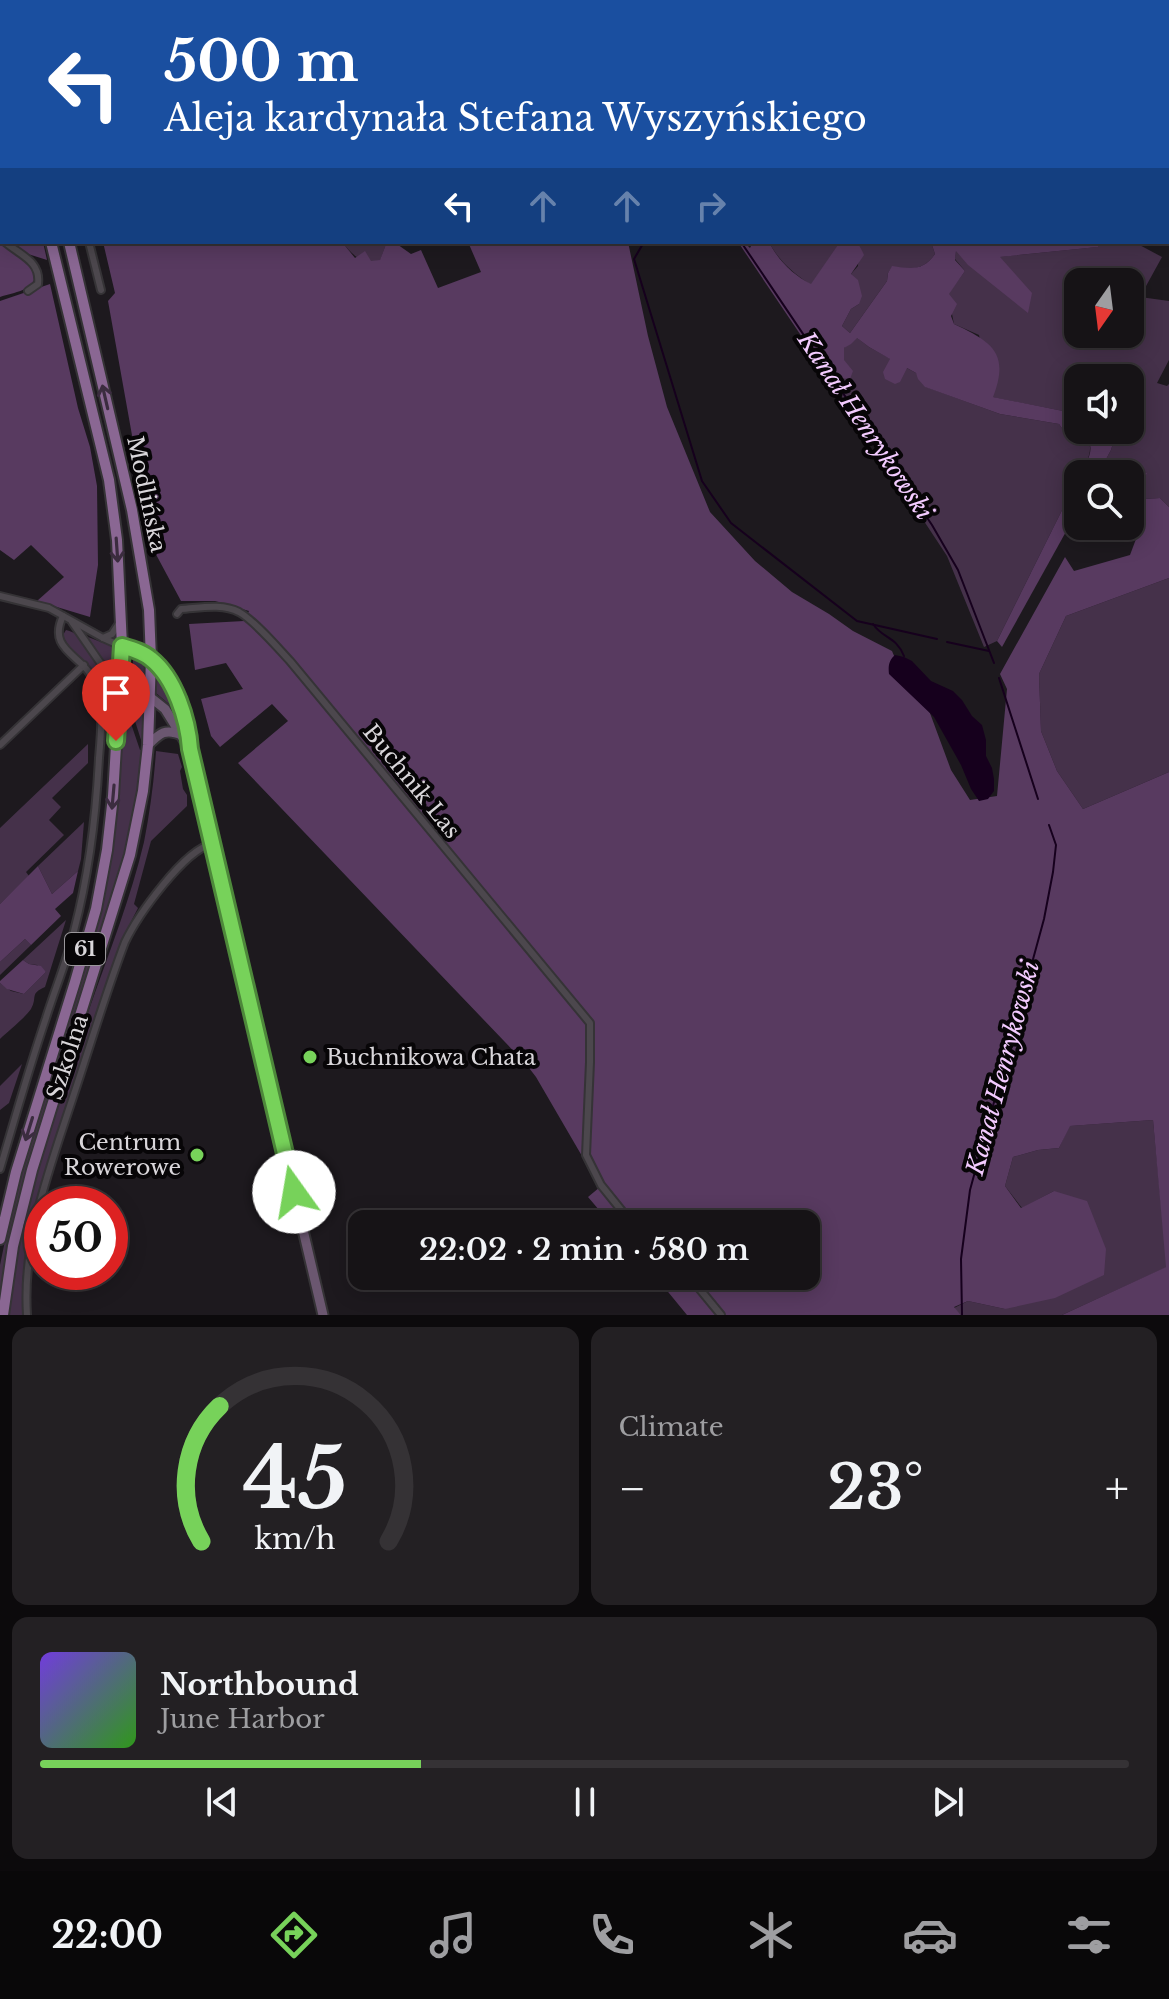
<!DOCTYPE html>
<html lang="en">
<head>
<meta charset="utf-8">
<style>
	:root { --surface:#161316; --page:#232023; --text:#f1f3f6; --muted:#9e9ea1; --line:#353235; --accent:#77d25a }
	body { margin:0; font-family:"Libre Baskerville",serif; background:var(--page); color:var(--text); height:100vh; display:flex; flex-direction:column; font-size:30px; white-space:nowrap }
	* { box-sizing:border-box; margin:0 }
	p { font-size:26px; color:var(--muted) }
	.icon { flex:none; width:44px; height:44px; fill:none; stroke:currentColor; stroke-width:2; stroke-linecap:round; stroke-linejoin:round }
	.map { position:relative; height:1315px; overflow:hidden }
	.details { display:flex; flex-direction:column; gap:12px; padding:12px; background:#0c0a0c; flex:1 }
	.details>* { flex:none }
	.top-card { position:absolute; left:0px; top:0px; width:1170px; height:244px; box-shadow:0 4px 20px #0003,0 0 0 2px var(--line); background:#1a4fa0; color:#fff; overflow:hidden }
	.needle { width:52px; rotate:194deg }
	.controls { position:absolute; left:1064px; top:268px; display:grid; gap:16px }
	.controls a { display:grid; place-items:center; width:80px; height:80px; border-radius:16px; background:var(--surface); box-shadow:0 4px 20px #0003,0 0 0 2px var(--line); font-size:40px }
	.speed { position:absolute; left:24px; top:1186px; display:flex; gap:16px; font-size:40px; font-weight:700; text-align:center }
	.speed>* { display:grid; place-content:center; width:104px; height:104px; border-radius:50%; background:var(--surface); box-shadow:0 4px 20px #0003,0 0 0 2px var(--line); line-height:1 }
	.speed .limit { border:12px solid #d22; background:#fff; color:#111 }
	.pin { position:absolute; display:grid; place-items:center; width:68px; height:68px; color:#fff; margin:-82px -34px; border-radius:50% 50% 50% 0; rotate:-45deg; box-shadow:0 0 8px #0007 }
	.pin .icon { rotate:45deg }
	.me { position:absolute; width:88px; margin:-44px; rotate:347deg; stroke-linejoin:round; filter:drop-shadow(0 0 6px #0008) }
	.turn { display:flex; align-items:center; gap:28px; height:168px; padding:0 32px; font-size:36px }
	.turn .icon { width:104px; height:104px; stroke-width:2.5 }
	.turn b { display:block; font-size:56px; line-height:68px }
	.lanes { display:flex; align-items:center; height:76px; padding:0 32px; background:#0003; justify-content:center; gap:40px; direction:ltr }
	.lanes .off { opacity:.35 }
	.big { font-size:60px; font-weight:600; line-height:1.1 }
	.details .tile { flex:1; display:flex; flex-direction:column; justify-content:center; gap:12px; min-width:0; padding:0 28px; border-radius:16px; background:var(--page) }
	.details .dial { align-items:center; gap:0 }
	.dial svg { height:208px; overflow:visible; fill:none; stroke:var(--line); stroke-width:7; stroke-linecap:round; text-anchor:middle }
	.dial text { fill:var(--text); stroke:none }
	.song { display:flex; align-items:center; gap:24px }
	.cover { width:96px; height:96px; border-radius:12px; background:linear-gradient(135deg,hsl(260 70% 55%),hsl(110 70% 35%)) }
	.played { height:8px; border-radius:4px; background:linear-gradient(90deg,var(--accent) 35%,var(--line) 35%) }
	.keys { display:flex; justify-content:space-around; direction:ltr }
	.heat { display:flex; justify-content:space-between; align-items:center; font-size:44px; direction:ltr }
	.details .tiles { flex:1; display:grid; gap:12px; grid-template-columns:1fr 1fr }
	.tile:last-child { grid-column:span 2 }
	.trip { position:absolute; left:348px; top:1210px; width:472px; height:80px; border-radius:16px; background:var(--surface); box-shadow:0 4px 20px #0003,0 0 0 2px var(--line); font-weight:600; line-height:80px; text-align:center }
	.dock { display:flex; height:128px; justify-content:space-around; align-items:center; background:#090809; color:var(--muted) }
	.dock .icon { width:56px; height:56px }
	.dock .current { color:var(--accent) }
	.dock b { font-size:36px; color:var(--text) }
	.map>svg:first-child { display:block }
	.green { fill:#45314a; fill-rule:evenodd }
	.forest { fill:#583a60 }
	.water { fill:#16001d }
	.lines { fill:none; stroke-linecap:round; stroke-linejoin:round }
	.stream { stroke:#16001d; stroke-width:2 }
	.street-casing { stroke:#353336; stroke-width:10 }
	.secondary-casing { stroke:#353336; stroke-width:13 }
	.primary-casing { stroke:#353336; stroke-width:14 }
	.street { stroke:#4c474d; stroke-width:6 }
	.secondary { stroke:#6b5770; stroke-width:9 }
	.primary { stroke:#8a6793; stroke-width:10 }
	.oneway { stroke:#3b2c3f }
	.route-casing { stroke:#4d883a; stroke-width:20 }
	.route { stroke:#77d25a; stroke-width:14 }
	.poi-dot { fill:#77d25a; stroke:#070507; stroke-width:3 }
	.labels { text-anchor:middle; stroke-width:8; stroke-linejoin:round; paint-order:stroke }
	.shield { fill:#070507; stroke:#9a979b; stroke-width:2 }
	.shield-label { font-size:20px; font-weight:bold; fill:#d9d6da }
	.street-label { font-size:22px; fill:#d9d6da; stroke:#070507 }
	.poi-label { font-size:22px; fill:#d9d6da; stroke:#070507; text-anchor:start }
	.water-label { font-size:24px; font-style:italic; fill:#f3cbff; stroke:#070507 }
</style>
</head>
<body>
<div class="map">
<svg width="1169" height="1315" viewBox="0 0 1169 1315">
	<rect width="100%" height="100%" fill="#1d191e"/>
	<g class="green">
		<polygon points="611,0 797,0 798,1 796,2 613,2"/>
		<path d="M342 242H391L386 244 380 261C361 265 353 255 342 242Z"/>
		<path d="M769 242H841L811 285C794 274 778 260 769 242Z"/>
		<path d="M855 242H931L935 254C923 271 912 269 892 267L888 273 887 281 850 333 842 326 851 309 859 304 851 274 858 266 859 244Z"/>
		<path d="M1098 242H1134L1162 257 1140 297 1169 301V360L1157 383 1167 386 1169 384V507L1160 498 1145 499 1136 490 1146 473 1098 474 1111 450 1117 430H1130V378H1078V414L992 397 979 335 954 324 948 294 965 271 955 259 956 250 999 257 1097 247ZM1078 282H1130V334H1078Z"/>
		<path d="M856 337 869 347 916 373 926 387 1000 414 1059 424 1064 431 1089 442C1093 453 1085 464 1080 474H1078V478L997 641 984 647 947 556 829 377 836 379 844 360V348Z"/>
		<polygon points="1169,578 1169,772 1083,809 1057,771 1041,731 1039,674 1066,616"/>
		<path d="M66 630C85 634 90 656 100 670 104 675 109 679 113 684V696L111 695 109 684 102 676 98 677C89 663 67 649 63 635Z"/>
		<polygon points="88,637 114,647 113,674 107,669"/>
		<polygon points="133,657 140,659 144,663 145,675 141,681 135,680 133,675"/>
		<polygon points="156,673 169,691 179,718 169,704 156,693"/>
		<polygon points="124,688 146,700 143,743 142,743 127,696 123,696"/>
		<polygon points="123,703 124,703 140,750 143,750 136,804 127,849 31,1153 11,1232 0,1306 0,1265 13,1202 26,1151 91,944 104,894 113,845 119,794"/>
		<polygon points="88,744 88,763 52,798 61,807 49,820 64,835 26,872 29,876 0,904 0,828"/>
		<path d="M156 751 178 754 182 767 180 771 183 789 187 795V806L151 841 134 904 138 908 120 943 41 1187 28 1239 22 1282 24 1315H9C20 1208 56 1105 91 1004 110 950 131 897 144 842 150 812 154 781 156 751Z"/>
		<polygon points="84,822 81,859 78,871 52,894 38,866"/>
		<path d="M66 920 45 987C29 994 38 997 31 1009 25 1018 8 1031 0 1039V983L11 991 24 994 46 972 37 965 29 964 23 960Z"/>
		<polygon points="25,939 31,945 0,975 0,962"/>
		<polygon points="22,1064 9,1103 0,1110 0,1086"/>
		<polygon points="1153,1120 1167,1267 1062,1315 961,1315 954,1308 968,1301 1005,1309 1054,1191 1022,1208 1005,1186 1013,1157 1038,1150 1059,1148 1069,1126"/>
	</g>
	<g class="forest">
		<polygon points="797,0 974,0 973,2 796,2"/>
		<path d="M0 241 29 262 36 275C32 291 15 292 0 297Z"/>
		<polygon points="10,242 43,242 47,260 28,254"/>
		<polygon points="103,242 342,242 355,258 365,251 371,261 380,260 386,244 394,242 411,254 421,250 438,288 481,272 468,242 628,242 648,336 667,407 710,512 755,561 792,592 829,614 853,631 892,651 897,663 927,705 951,770 970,800 997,796 1007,689 1000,674 1065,557 1074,571 1130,555 1145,515 1130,504 1129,474 1147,473 1137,490 1145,499 1160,498 1169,507 1169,578 1066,616 1039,674 1041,731 1057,771 1083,809 1169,772 1169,1315 1062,1315 1166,1267 1153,1120 1070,1126 1059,1148 1038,1150 1013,1157 1005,1186 1021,1208 1054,1191 1087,1201 1106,1249 1104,1275 1055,1298 1005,1309 968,1301 954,1307 961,1315 687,1315 655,1276 806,1276 806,1224 611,1224 588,1197 600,1187 536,1077 526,1064 238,763 288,721 272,704 220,747 211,736 201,699 243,689 226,663 195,670 189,624 244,621 249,611 215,601 181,601 152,547 108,301 115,293"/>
		<path d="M744 242 750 248 753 242H769C778 260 793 275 811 284L840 242C856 241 858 241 864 255L851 274 858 280 862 296 859 304 851 309 842 326 850 333 887 281 888 273 892 266C912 269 923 271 935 254L931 242H1098V247L1000 257 1032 293 1028 313 968 265 956 251 955 260 965 271 949 294 957 304 951 316 954 324C992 342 1010 353 993 397L1078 414V430H1117L1111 450 1098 474H1080C1085 464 1094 453 1089 442L1064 431 1059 424 1000 414 925 387 918 379 916 373 907 368 900 382 895 384 885 379 883 372 890 359 869 347 857 338 851 344 844 348V360L853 371 850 379 829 377 740 245Z"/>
		<polygon points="50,284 78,408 90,447 97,486 98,565 90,617 37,601 64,577 31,545 14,560 0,550 0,301"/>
		<polygon points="1078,478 1078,510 1002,647 997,641"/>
		<polygon points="38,866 52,894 78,871 73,893 55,909 61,916 31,945 25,939 0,962 0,904"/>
		<polygon points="23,960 29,964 41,966 46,972 24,994 7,989 0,983 0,981"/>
	</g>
	<path class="water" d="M895 655 904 657 912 661 931 681 953 691 962 700 972 716 982 725 986 740V756L992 768 994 779V791L988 799 979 801 971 789 961 765 934 717 889 674C888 666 889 660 895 655Z"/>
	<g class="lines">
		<g class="stream">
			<polyline points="589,0 590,2"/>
			<polyline points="644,242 634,259 702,481 731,523 857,621 937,639"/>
			<polyline points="741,242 932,525 958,570 994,663"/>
			<path d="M873 624C883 639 896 636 904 656"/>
			<polyline points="947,642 989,651"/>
			<polyline points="999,678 1038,799"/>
			<polyline points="962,1315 961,1259 970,1190 1044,919 1053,872 1056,845 1049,825"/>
		</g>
		<g class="street-casing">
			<g id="street">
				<polyline points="33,0 33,2"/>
				<polyline points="341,0 343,2"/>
				<path d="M5 242C20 255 41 261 38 284L28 291"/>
				<polyline points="89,242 101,290"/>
				<polyline points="0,596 49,608 103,638 121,646"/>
				<path d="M177 614 181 609C199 608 222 603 239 612 255 621 277 647 290 661L590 1023V1062L586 1155 601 1185 622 1211 636 1224"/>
				<polyline points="72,622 108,674 119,681"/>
				<polyline points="103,638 112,634 120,622"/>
				<polyline points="0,745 84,665"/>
				<path d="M0 1169C15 1118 29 1068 46 1018 55 989 67 961 74 931 89 874 96 817 99 758 101 734 104 708 96 685 85 654 46 652 63 616"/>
				<polyline points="689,1276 721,1315"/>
				<path d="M27 1315C22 1238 51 1165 74 1094 91 1043 106 992 125 942 138 915 184 850 212 844"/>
			</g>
		</g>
		<g class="secondary-casing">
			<g id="secondary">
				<path d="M122 646C131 649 143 652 151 659 175 678 187 720 190 749L323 1315"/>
				<polyline points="119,681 150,697 165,709 188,746"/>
				<path d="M148 745C160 733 165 728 182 735"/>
			</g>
		</g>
		<g class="primary-casing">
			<g id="primary">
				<polyline points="12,0 13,2"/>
				<polyline points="0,30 2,38"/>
				<polyline points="0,1239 16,1172 75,982 96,909 107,850 113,796 122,646 117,540 109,480 51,242"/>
				<polyline points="3,1315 13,1246 32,1170 130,855 143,791 148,745 151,659 149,610 132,510 69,242"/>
			</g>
		</g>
		<use href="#street" class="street"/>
		<use href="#secondary" class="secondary"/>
		<use href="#primary" class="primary"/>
	</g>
	<defs><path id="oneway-shaft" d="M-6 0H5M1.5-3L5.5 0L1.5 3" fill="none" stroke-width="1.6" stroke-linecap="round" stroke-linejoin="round" transform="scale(2)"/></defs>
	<g class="oneway">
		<use href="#oneway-shaft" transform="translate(105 397) rotate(-103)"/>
		<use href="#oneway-shaft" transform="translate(117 550) rotate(86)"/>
		<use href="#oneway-shaft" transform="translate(113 797) rotate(95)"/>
		<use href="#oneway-shaft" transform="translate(29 1129) rotate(107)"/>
	</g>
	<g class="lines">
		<g class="route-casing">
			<path id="route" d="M116 741 122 646C132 649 143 652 151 659 175 678 188 720 190 749L294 1192"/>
		</g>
		<use href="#route" class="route"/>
	</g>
	<g class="poi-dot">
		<circle cx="310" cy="1057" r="8"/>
		<circle cx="197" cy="1155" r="8"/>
	</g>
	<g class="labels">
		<rect class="shield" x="65" y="933" width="40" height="32" rx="6"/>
		<g class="shield-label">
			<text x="85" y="956">61</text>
		</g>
		<g class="street-label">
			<text transform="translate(147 494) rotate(78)" y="8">Modlińska</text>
			<text transform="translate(412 781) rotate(51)" y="8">Buchnik Las</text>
			<text transform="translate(67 1057) rotate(-72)" y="8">Szkolna</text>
		</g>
		<g class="poi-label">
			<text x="326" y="1065">Buchnikowa Chata</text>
			<text x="181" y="1150" text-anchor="end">Centrum<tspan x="181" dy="25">Rowerowe</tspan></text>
		</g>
		<g class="water-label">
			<text transform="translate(865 426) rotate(56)" y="8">Kanał Henrykowski</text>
			<text transform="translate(1003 1068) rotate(-75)" y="8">Kanał Henrykowski</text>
		</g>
	</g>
</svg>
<div class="controls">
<a><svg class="needle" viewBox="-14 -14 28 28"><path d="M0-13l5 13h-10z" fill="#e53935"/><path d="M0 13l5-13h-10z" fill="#9e9ea1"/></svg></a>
<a><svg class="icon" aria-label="sound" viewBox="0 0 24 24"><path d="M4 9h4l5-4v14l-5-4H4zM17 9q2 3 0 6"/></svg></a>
<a><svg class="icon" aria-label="search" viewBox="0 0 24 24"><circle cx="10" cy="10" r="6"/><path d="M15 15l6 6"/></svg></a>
</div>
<div class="speed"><div class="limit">50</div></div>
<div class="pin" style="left:116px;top:741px;background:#d93025"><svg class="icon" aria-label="arrive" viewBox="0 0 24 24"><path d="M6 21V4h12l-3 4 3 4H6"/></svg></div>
<svg class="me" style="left:294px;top:1192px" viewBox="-20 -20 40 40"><circle r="19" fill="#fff"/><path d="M0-13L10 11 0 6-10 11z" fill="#77d25a"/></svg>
<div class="trip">22:02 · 2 min · 580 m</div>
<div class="top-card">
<div class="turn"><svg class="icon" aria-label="left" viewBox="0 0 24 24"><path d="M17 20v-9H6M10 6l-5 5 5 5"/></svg><div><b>500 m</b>Aleja kardynała Stefana Wyszyńskiego</div></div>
<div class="lanes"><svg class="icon" aria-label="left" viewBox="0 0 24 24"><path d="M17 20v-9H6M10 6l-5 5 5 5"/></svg><svg class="icon off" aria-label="ahead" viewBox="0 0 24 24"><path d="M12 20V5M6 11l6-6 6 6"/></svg><svg class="icon off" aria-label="ahead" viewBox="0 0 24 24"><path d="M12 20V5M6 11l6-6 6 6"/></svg><svg class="icon off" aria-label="right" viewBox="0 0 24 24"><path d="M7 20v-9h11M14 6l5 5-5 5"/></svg></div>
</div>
</div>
<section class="details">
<div class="tiles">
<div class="tile dial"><svg viewBox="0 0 100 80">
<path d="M14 69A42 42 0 1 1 86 69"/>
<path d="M14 69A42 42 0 0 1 21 17" stroke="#77d25a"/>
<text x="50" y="56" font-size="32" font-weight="700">45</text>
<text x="50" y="72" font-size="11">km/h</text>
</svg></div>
<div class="tile"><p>Climate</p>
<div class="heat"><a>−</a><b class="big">23°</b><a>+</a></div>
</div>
<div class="tile">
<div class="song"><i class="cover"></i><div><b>Northbound</b><p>June Harbor</p></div></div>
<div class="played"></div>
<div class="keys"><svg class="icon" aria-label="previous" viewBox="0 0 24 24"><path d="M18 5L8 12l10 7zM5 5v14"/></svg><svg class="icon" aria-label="pause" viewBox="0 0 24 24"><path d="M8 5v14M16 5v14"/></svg><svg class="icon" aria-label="next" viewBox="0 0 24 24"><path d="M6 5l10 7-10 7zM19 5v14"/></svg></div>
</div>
</div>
</section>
<nav class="dock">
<b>22:00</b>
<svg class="icon current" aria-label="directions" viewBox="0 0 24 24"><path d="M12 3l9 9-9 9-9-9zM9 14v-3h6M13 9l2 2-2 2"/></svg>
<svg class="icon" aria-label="music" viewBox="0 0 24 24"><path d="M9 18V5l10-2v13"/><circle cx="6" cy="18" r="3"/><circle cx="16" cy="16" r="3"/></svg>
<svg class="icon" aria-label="phone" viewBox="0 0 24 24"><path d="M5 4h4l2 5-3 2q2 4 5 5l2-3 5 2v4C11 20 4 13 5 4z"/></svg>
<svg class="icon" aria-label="climate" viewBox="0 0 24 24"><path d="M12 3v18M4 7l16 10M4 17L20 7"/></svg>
<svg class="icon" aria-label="car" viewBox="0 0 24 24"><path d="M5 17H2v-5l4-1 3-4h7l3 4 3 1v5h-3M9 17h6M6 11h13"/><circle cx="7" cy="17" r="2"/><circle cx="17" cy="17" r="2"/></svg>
<svg class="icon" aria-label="filters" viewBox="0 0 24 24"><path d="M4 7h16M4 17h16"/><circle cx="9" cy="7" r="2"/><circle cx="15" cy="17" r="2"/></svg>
</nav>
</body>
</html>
